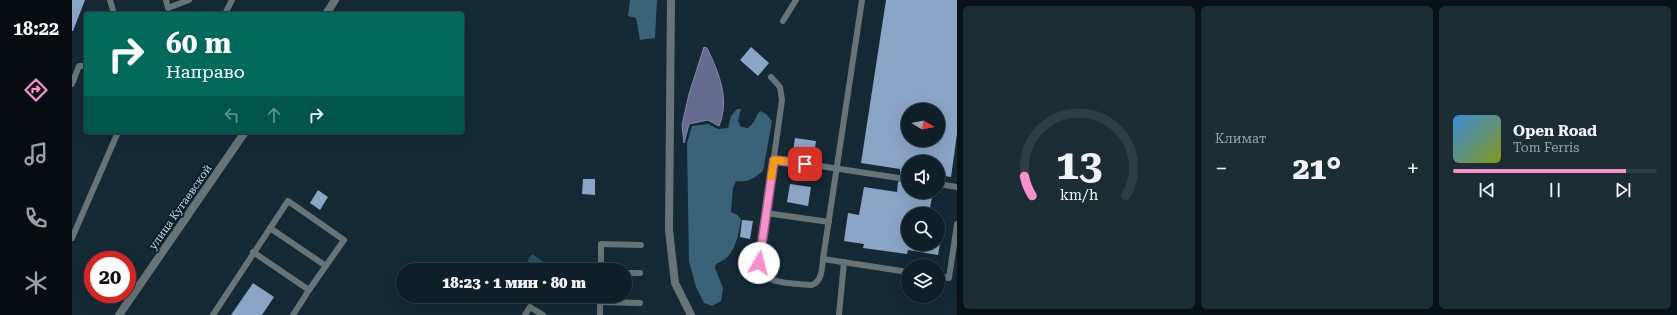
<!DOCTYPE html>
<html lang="ru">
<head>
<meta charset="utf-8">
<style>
	:root { --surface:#0e1f27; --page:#1c2c33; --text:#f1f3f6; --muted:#9ba2a7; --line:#2e3d44; --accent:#f790cd }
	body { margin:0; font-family:"Roboto Serif",serif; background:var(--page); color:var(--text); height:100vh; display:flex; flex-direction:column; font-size:15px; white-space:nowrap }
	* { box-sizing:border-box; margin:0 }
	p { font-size:13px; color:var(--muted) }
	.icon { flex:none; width:22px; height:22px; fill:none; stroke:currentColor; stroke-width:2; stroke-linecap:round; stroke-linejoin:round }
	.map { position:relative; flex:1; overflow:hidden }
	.drawer { display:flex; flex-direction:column; gap:6px; padding:6px; background:#081115; width:720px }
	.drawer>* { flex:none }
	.guide { position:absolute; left:12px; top:12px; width:380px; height:122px; border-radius:4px; box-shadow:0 4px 16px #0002,0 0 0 1px var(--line); background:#00695c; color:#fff; overflow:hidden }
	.needle { width:26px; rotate:100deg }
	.buttons { position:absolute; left:829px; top:103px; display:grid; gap:8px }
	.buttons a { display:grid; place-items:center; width:44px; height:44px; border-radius:50%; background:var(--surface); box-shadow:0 4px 16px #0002,0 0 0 1px var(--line); font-size:20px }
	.speed { position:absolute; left:12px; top:251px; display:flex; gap:8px; font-size:20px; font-weight:700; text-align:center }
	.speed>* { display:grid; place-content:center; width:52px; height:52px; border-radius:50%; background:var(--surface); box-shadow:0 4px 16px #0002,0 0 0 1px var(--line); line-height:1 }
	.speed .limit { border:6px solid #d22; background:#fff; color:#111 }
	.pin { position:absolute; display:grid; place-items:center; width:34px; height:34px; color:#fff; margin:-17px; border-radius:8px; box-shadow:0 2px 6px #0006 }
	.me { position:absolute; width:44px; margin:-22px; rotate:8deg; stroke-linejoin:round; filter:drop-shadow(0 0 3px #0008) }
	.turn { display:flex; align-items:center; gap:14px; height:84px; padding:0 16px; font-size:18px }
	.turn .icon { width:52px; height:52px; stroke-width:2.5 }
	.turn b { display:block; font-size:28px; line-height:34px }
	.lanes { display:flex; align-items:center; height:38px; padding:0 16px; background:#0003; justify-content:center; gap:20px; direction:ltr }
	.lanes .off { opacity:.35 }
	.big { font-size:30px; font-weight:800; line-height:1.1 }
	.drawer .tile { flex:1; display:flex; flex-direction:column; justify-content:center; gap:6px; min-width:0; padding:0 14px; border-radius:6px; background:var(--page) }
	.drawer .dial { align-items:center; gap:0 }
	.dial svg { height:104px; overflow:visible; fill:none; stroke:var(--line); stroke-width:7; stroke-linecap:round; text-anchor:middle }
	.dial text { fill:var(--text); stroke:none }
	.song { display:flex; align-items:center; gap:12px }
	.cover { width:48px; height:48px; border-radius:6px; background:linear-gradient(135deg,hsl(210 70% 55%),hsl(70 70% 35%)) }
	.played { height:4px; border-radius:2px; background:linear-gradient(90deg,var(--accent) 85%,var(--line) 85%) }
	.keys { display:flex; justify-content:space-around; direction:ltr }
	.heat { display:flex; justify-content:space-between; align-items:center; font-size:22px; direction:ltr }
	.drawer .tiles { flex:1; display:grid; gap:6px; grid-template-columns:repeat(3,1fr) }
	.trip { position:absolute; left:324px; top:263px; width:236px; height:40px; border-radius:20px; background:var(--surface); box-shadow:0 4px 16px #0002,0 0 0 1px var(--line); font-weight:800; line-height:40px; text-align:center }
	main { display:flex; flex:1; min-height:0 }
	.tab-bar { display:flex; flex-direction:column; width:72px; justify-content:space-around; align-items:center; background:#060c10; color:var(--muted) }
	.tab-bar .icon { width:28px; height:28px }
	.tab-bar .current { color:var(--accent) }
	.tab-bar b { font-size:18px; color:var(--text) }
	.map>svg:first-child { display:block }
	.green { fill:#284f63 }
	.forest { fill:#396177 }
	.water { fill:#656b8f; stroke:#838ba6 }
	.building { fill:#8ba5c7; fill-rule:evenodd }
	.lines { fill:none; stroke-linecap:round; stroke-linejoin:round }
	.service { stroke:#677476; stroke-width:6 }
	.minor { stroke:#677476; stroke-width:8 }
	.route-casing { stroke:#a15e85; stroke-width:10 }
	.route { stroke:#f790cd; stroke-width:7 }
	.slow { stroke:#f59e0b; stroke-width:7 }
	.labels { text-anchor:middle; stroke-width:4; stroke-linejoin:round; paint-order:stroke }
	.street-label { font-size:11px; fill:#c9d6dd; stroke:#091f2a }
</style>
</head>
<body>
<main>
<nav class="tab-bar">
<b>18:22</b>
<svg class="icon current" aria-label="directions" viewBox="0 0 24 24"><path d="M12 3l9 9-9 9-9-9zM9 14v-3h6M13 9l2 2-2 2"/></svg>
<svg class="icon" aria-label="music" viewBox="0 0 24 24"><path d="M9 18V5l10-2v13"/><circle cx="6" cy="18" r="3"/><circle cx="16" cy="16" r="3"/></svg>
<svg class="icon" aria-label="phone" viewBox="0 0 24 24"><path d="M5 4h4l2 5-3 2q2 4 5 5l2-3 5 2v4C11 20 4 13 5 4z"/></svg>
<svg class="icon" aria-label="climate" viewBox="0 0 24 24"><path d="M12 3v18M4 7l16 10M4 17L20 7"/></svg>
</nav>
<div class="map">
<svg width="885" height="315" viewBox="0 0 885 315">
	<rect width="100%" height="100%" fill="#132934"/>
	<polygon class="green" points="460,254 484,270 450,270"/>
	<g class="forest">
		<polygon points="558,0 585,0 583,38 568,40 564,18 556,16"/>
		<path d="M665 109H669L666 121 669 127 676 128C683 123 683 117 688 111L694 114 700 121 691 171C682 178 676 183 664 181L661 188 659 212C664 214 666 215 669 219 667 232 664 251 653 259 651 261 647 262 644 264L643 268 651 288 649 301 640 306 632 303 624 287 617 261 615 143 620 126 636 124 646 129 656 128 659 116Z"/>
	</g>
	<path class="water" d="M632 47 635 48C647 73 658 99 647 126L636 120 617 124 612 143 610 125 617 94Z"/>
	<g class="building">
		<polygon points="0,0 13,0 1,31 0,31"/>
		<path d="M814 0H885V134L879 177 866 175V162H836V194L860 197 857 214H836V244H868L866 255 836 250 835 254 791 248 792 244 772 241 776 213 787 215 792 187 825 192 826 182 831 179V176L828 174V169L789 163ZM836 110H866V140H836Z"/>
		<polygon points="679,47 697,63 686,76 668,60"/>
		<polygon points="723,138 744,141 742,155 721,152"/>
		<polygon points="511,179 523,179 523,195 510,194"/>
		<polygon points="718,184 739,187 736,206 715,202"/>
		<polygon points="246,190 256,197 248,210 238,203"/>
		<polygon points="670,220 681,221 678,239 668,237"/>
		<polygon points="181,283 202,297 190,315 159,315"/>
	</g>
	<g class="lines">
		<g class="service">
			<polyline points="38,0 42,14"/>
			<polyline points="94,0 96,8 117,0"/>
			<polyline points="790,0 751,259 836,272"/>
			<polyline points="153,14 160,0"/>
			<polyline points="711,21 724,0"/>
			<path d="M699 77 708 87 710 100 687 263C689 286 722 283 740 285 750 281 750 269 751 259"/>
			<polyline points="0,84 7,66 14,66"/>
			<polyline points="702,159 827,178"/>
			<polyline points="866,184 885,187"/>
			<polyline points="694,213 757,222"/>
			<polyline points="198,228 254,266"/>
			<polyline points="0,238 46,132"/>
			<polyline points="181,252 237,290 221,315"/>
			<polyline points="529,270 529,244 569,245"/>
			<polyline points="553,273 568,273"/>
			<polyline points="866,276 877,278 885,224"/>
			<polyline points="528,302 568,303"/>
			<polyline points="141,315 216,201 272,240 237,290"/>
			<polyline points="453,315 458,307 471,315"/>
			<polyline points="528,315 528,296"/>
			<polyline points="767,315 772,262"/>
		</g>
		<g class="minor">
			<polyline points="599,0 597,230 603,283 619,315"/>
			<polyline points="254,14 263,0"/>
			<polyline points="47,315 173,132"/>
		</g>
	</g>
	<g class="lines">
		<g class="route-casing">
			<polyline id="route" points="687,263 702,160 733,164"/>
		</g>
		<use href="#route" class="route"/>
		<polyline class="slow" points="699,177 702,160 712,161"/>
	</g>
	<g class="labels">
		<g class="street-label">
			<text transform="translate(108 207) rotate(-55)" y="4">улица Кугаевской</text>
		</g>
	</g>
</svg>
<div class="buttons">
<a><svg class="needle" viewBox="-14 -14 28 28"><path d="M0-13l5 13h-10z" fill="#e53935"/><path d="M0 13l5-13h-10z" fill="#9ba2a7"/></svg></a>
<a><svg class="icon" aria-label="sound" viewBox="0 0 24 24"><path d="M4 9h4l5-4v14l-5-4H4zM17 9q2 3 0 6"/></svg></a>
<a><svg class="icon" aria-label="search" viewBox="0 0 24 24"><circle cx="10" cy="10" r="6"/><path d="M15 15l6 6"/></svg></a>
<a><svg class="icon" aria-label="layers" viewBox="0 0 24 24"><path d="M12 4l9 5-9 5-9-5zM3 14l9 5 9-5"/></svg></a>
</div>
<div class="speed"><div class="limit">20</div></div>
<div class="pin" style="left:733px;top:164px;background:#d93025"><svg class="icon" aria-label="arrive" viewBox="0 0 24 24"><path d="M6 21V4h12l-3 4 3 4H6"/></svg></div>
<svg class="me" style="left:687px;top:263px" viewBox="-20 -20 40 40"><circle r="19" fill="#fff"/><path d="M0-13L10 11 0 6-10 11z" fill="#f790cd"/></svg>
<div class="trip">18:23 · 1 мин · 80 m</div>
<div class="guide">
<div class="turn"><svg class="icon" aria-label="right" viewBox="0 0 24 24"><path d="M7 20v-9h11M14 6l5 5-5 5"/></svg><div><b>60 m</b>Направо</div></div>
<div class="lanes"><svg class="icon off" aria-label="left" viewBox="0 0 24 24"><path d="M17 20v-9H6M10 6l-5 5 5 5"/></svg><svg class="icon off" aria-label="ahead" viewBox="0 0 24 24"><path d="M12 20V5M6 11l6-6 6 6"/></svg><svg class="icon" aria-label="right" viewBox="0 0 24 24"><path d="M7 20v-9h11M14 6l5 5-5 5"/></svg></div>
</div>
</div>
<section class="drawer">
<div class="tiles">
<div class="tile dial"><svg viewBox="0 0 100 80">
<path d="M14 69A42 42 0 1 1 86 69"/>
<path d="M14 69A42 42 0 0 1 8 54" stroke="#f790cd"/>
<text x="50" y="56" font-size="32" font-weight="700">13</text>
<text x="50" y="72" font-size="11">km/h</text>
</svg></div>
<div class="tile"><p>Климат</p>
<div class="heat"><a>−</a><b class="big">21°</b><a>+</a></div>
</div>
<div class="tile">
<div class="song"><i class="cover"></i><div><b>Open Road</b><p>Tom Ferris</p></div></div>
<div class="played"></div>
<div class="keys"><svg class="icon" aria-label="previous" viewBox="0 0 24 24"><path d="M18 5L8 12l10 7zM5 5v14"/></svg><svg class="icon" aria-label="pause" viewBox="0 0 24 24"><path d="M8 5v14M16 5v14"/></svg><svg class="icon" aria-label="next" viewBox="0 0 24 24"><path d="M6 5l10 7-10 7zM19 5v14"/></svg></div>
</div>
</div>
</section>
</main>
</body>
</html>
